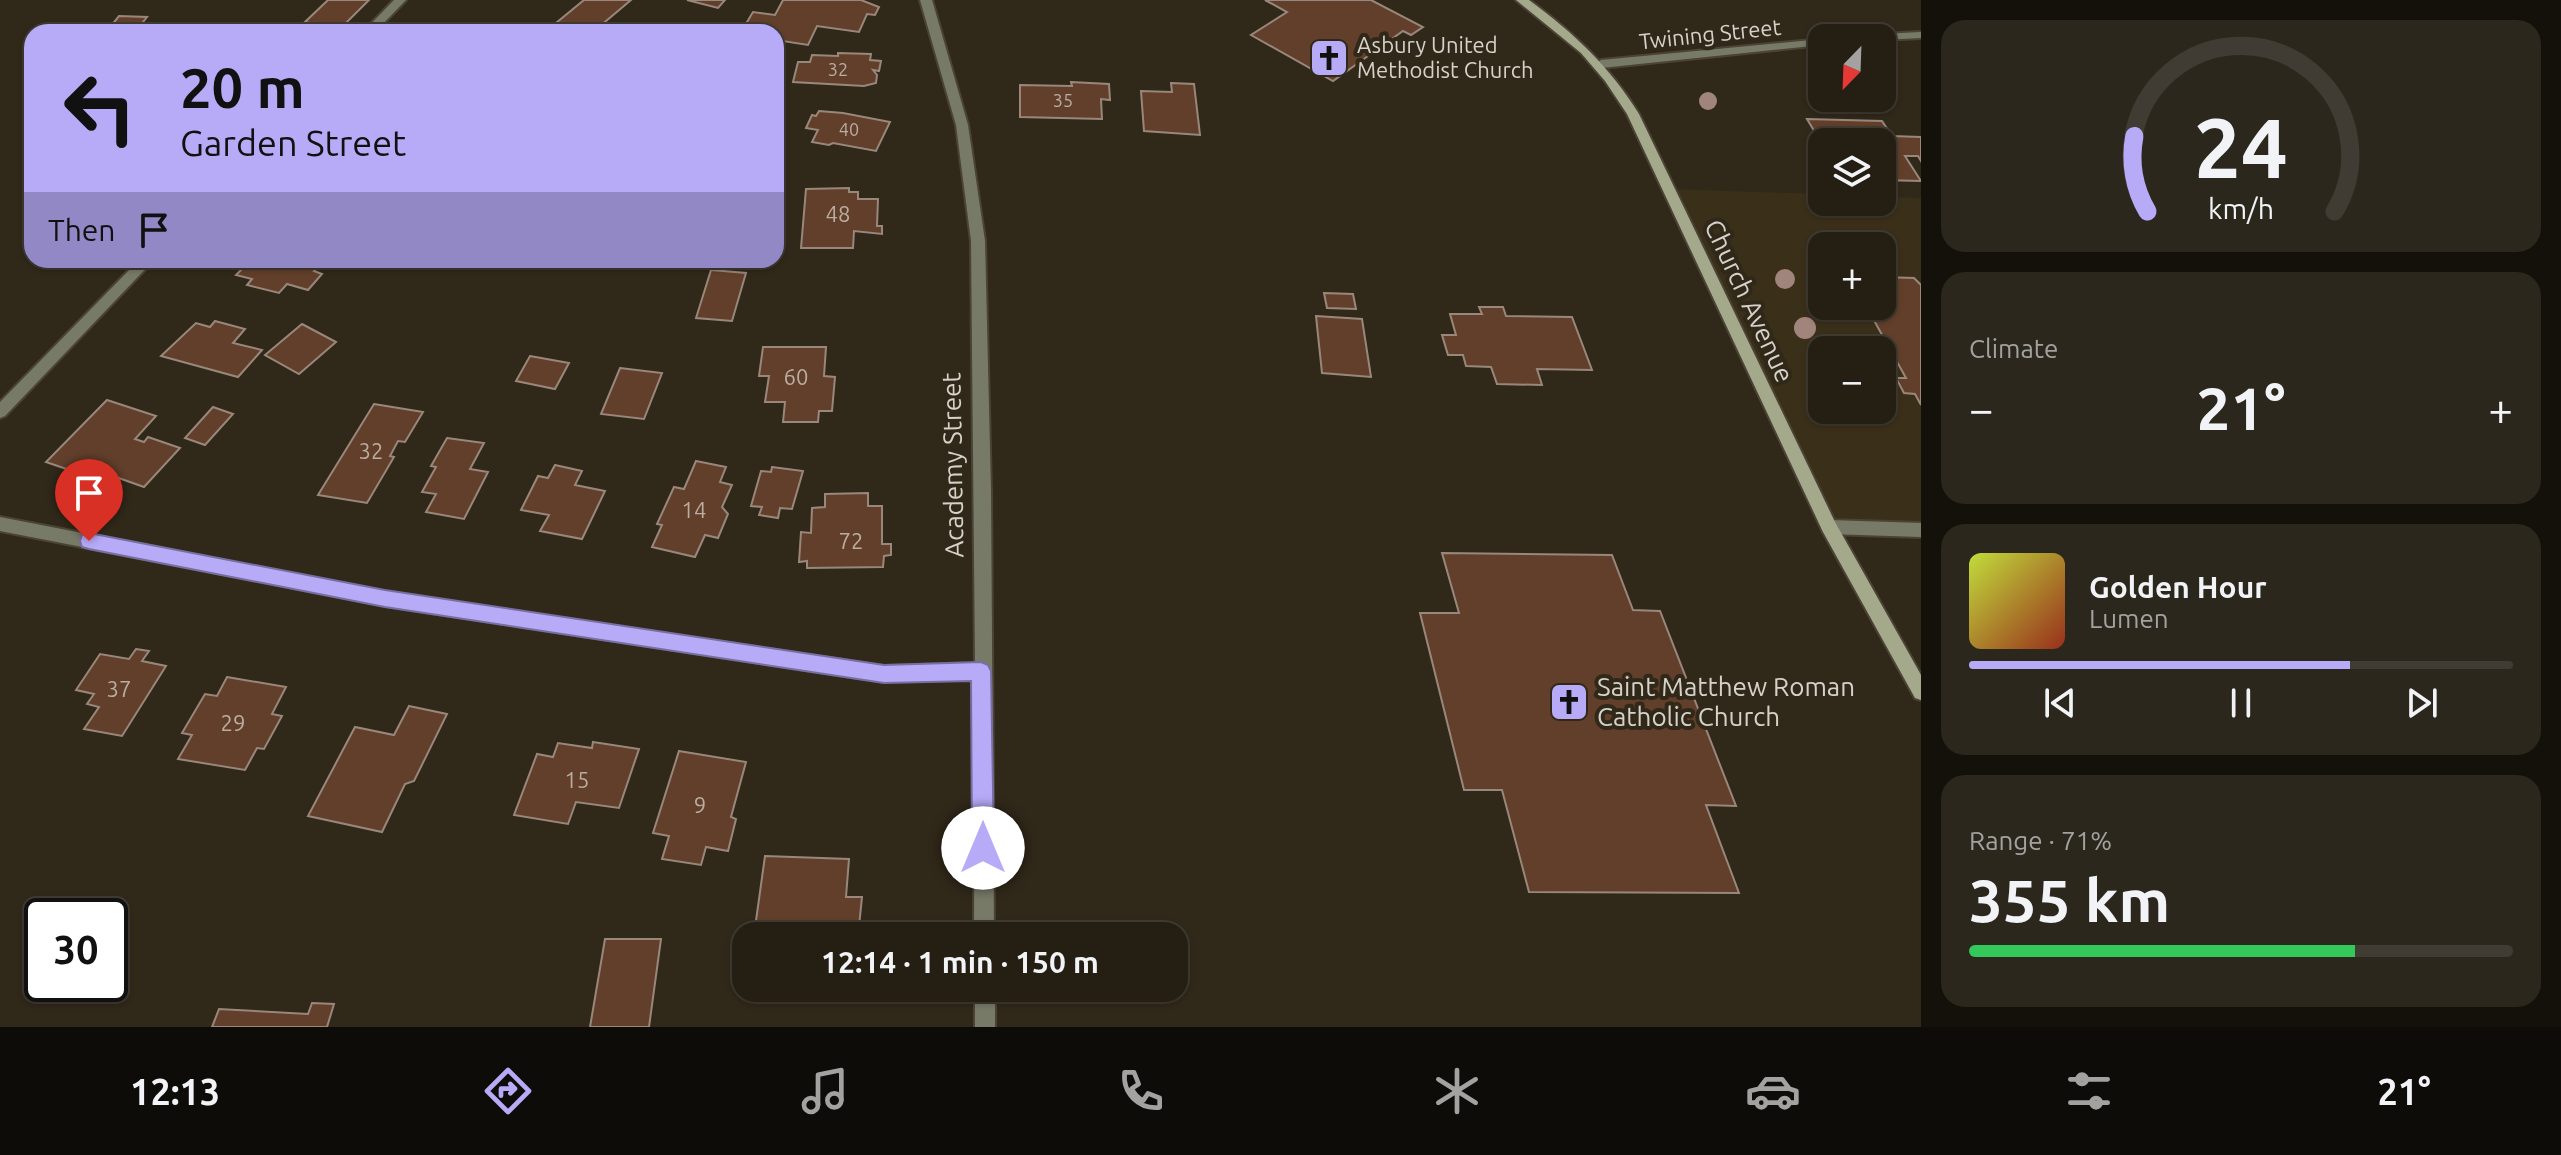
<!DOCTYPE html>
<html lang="en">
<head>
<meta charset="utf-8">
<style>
	:root { --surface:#241e13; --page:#2c271c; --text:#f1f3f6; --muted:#a3a2a0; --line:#413c33; --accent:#b7abf8 }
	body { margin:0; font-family:Ubuntu,sans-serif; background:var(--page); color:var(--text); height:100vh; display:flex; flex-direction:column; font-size:30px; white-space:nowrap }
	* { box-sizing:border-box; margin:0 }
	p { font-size:26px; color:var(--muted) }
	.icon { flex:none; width:44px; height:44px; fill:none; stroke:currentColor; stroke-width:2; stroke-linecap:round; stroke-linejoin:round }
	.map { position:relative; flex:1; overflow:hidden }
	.drawer { display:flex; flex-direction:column; gap:20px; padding:20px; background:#14100a; width:640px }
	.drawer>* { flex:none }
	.hud { position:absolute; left:24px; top:24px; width:760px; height:244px; border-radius:24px; box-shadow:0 2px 6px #0004,0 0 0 2px var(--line); background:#b7abf8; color:#111; overflow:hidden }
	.needle { width:52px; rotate:203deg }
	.controls { position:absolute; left:1808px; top:24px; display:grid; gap:16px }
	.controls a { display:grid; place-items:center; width:88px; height:88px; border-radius:16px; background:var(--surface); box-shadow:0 2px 6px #0004,0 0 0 2px var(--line); font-size:40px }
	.speed { position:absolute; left:24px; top:898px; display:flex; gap:16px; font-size:40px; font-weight:700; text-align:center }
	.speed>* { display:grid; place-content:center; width:104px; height:104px; border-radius:50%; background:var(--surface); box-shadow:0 2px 6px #0004,0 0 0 2px var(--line); line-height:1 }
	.speed .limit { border:4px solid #111; border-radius:12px; background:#fff; color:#111 }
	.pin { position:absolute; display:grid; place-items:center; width:68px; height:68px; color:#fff; margin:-82px -34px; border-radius:50% 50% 50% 0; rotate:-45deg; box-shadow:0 0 8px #0007 }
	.pin .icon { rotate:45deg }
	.me { position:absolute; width:88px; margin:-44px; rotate:0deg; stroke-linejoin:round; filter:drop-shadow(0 0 6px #0008) }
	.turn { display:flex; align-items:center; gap:28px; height:168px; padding:0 24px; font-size:36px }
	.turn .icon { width:104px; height:104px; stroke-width:2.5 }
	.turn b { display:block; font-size:56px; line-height:68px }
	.then { display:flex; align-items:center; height:76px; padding:0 24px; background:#0003; gap:16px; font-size:30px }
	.big { font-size:60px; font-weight:700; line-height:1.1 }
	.drawer .card { flex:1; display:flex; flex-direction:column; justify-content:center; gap:12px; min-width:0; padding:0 28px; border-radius:24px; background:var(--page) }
	.drawer .dial { align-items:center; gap:0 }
	.dial svg { height:208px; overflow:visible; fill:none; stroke:var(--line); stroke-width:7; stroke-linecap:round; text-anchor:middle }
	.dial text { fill:var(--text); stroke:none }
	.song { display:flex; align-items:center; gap:24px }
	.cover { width:96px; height:96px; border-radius:12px; background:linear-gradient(135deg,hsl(70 70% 55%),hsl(10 70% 35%)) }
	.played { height:8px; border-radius:4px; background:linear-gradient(90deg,var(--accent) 70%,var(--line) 70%) }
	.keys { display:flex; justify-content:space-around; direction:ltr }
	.heat { display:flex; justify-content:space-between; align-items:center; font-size:44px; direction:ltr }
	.charge { height:12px; border-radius:6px; background:linear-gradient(90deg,#34c759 71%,var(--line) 0) }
	.trip { position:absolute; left:732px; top:922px; width:456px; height:80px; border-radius:24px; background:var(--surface); box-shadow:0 2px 6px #0004,0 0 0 2px var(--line); font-weight:700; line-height:80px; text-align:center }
	.menu { display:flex; height:128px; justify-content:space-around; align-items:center; background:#0e0c08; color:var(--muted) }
	.menu .icon { width:56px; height:56px }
	.menu .selected { color:var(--accent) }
	.menu b { font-size:36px; color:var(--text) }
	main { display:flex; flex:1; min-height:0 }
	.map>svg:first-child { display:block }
	.built { fill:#3a2f19; fill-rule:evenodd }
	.building { fill:#623f2a; stroke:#99877c; stroke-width:2 }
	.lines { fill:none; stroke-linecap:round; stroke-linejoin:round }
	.street-casing { stroke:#4b4335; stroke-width:4 }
	.secondary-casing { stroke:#4b4335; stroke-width:4 }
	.street { fill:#787a68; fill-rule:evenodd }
	.secondary { fill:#a5a98c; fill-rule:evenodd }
	.tree { fill:#a1847b }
	.route { fill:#b7abf8; stroke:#776fa1; stroke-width:2 }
	.labels { text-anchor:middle; stroke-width:8; stroke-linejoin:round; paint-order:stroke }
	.far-number-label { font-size:18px; fill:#baada1 }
	.far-street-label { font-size:22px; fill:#d7d2c9; stroke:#302819 }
	.far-poi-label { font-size:22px; fill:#d7d2c9; stroke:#302819; text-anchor:start }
	.number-label { font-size:22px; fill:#baada1 }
	.street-label { font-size:26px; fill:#d7d2c9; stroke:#302819 }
	.poi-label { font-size:26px; fill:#d7d2c9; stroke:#302819; text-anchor:start }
</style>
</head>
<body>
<main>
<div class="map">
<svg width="1921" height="1027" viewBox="0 0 1921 1027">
	<rect width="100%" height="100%" fill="#302819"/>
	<path class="built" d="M1669 189 1822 194V202H1882V197L1921 198V530L1829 527ZM1822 246H1882V306H1822ZM1822 350H1882V410H1822Z"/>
	<g class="building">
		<polygon points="328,0 369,0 340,29 305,22"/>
		<polygon points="584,0 631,0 593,32 545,32"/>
		<polygon points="687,0 725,0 718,8"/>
		<polygon points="783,0 861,0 879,7 875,15 867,14 859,32 817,26 808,45 776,40 776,32 741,32 753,12 775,15"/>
		<polygon points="1265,0 1371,0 1423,27 1411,35 1403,31 1333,81 1251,35 1287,12"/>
		<polygon points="119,16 147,17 135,32 106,32"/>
		<polygon points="838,53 871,54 870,60 881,61 879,71 873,70 877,75 876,83 864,86 793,82 798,62 810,62 812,55 838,56"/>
		<polygon points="1071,82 1109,84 1110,100 1101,99 1102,119 1020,117 1020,85 1072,86"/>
		<polygon points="1171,83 1194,84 1200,135 1144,131 1141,91 1172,92"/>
		<polygon points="819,111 843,113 890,122 876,151 833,143 829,145 812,142 818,130 806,128 812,115 816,116"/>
		<polygon points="1807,119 1882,121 1892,136 1921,137 1921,161 1918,156 1905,156 1921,181 1882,180 1882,142 1822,144"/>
		<polygon points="849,188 849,192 858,192 858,199 878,199 877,226 882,226 882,234 854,231 853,248 801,248 806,189"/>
		<polygon points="251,260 314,260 322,262 314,271 322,274 308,290 287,284 279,293 247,285 252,279 236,275"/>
		<polygon points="716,260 759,260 756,267"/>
		<polygon points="711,270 746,273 732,321 696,318"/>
		<polygon points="1882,277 1914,278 1921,285 1921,405 1915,394 1904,393 1896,378 1906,378 1866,306 1882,306"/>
		<polygon points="1324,293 1353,294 1356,309 1327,308"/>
		<polygon points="1479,307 1503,307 1506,316 1572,317 1592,370 1537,369 1542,385 1497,384 1491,367 1466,366 1463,355 1448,355 1442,335 1456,335 1450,314 1482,314"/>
		<polygon points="1316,316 1362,319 1371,377 1322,373"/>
		<polygon points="215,321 245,329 233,343 262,350 238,377 161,356 196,323 210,327"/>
		<polygon points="302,324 336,342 299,374 265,355"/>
		<polygon points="763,347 826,347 824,376 835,377 832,411 819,411 818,422 783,422 785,402 765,402 769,376 759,376"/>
		<polygon points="530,356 569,363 555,389 516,381"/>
		<polygon points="620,368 662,373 644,419 601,414"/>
		<polygon points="107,400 156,416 135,439 144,442 148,437 180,448 144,487 99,471 93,478 46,462"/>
		<polygon points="374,404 423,412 405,442 398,441 390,456 394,457 367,503 318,495"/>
		<polygon points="213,407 233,414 205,445 185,438"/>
		<polygon points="447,438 484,443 470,469 488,472 464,519 426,512 436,494 422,492 436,467 431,466"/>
		<polygon points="696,461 726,467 720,482 732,485 722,507 728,514 718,538 705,535 695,557 652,547 662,525 657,524 674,487 684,489"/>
		<polygon points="555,465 582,471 575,485 605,491 582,539 540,531 549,515 521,510 538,476 548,478"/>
		<polygon points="772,467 803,471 792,509 780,508 778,518 759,515 762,507 751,506 761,471 771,472"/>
		<polygon points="868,493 868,506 882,506 882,544 891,544 891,555 884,556 883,567 807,568 807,561 799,562 801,532 811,533 812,508 825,507 825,494"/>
		<polygon points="1442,553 1612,555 1633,610 1660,611 1736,806 1706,805 1739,893 1529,892 1502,790 1464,790 1420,613 1459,613"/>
		<polygon points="136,649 149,651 142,661 166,666 122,736 84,729 99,707 87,704 94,694 76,690 100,654 129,659"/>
		<polygon points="227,677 286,687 272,714 282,716 264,749 257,748 245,770 178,759 192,735 182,733 205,694 217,696"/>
		<polygon points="409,706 447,714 414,781 405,784 382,832 308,816 355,727 394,735"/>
		<polygon points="593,742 639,749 619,808 576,802 568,824 514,815 537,754 553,757 558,743 592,748"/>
		<polygon points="679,751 746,762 731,817 736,819 728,851 706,847 701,865 662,859 669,836 653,833"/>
		<polygon points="765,856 849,859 846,897 862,897 858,936 747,936 754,935"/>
		<polygon points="605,939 661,939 649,1027 590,1027"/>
		<polygon points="312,1003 334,1004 327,1027 212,1027 219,1009 308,1014"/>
	</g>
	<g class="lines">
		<g class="street-casing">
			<g id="street">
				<polygon points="394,0 406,0 375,32 363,32"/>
				<polygon points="920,0 932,0 968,125 985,241 991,491 994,936 974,936 975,679 884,682 385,606 0,531 0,517 385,592 884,666 975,663 971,241 956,125"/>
				<polygon points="1921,32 1921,38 1882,40 1882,38 1857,38 1863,35"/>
				<polygon points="1822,39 1822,45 1601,68 1595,64 1601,60"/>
				<polygon points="139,260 154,260 5,416 0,418 0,402"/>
				<polygon points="1829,520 1921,523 1921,537 1829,534 1823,532 1821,527 1823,522"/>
				<rect x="975" y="988" width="20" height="39"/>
			</g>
		</g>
		<g class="secondary-casing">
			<path id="secondary" d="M1516 0H1529C1574 33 1610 67 1639 114L1835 522 1921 675V700L1915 698 1823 532 1627 114 1605 81 1581 53Z"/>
		</g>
		<use href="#street" class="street"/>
		<use href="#secondary" class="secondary"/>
	</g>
	<g class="tree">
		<circle cx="1708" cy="101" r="9"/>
		<circle cx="1785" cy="279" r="10"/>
		<circle cx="1805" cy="328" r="11"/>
	</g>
	<polygon class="route" points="89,533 385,590 884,665 981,662 988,665 991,671 994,848 991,856 983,859 975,856 972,848 971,681 884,683 385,607 89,549 82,547 80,541 82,535"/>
	<defs>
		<g id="church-square" transform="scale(2)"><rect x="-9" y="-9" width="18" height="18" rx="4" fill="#b7abf8" stroke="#302819"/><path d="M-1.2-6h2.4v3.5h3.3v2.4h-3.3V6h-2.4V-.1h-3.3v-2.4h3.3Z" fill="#111"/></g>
	</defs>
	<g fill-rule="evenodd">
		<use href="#church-square" x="1329" y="58"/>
		<use href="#church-square" x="1569" y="702"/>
	</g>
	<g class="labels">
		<g class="far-number-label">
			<text x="838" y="76">32</text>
			<text x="1063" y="107">35</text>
			<text x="849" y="136">40</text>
		</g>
		<g class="far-street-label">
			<text transform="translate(1710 34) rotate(-6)" y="8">Twining Street</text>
		</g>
		<g class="far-poi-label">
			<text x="1357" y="53">Asbury United<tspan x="1357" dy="25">Methodist Church</tspan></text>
		</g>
		<g class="number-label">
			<text x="838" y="222">48</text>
			<text x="796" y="385">60</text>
			<text x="371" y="459">32</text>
			<text x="694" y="518">14</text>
			<text x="851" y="549">72</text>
			<text x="119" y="697">37</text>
			<text x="233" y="731">29</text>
			<text x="577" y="788">15</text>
			<text x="700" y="813">9</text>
		</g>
		<g class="street-label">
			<text transform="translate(1749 301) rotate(65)" y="9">Church Avenue</text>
			<text transform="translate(953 465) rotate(-91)" y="9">Academy Street</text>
		</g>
		<g class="poi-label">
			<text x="1597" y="696">Saint Matthew Roman<tspan x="1597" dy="30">Catholic Church</tspan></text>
		</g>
	</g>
</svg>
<div class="controls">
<a><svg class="needle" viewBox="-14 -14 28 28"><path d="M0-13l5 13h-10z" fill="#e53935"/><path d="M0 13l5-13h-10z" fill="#a3a2a0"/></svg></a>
<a><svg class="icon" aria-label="layers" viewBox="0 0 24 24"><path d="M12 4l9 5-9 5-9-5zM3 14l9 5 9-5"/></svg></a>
<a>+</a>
<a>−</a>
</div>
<div class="speed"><div class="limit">30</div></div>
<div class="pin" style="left:89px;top:541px;background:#d93025"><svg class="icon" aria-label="arrive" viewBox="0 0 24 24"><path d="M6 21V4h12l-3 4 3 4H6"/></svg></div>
<svg class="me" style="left:983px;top:848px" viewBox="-20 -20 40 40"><circle r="19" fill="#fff"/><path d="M0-13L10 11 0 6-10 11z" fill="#b7abf8"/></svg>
<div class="trip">12:14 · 1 min · 150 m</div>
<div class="hud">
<div class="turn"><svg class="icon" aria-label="left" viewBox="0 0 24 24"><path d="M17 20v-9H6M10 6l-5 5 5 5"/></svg><div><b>20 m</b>Garden Street</div></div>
<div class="then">Then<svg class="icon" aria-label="arrive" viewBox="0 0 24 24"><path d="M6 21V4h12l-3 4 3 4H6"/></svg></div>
</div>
</div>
<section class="drawer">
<div class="card dial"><svg viewBox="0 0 100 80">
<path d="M14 69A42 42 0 1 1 86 69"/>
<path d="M14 69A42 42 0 0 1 9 40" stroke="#b7abf8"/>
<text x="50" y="56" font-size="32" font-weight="700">24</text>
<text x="50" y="72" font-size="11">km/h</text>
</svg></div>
<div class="card"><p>Climate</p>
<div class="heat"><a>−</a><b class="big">21°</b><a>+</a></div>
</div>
<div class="card">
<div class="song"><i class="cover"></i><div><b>Golden Hour</b><p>Lumen</p></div></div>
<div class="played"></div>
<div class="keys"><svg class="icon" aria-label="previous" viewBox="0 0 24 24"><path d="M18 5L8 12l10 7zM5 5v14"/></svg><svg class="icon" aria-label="pause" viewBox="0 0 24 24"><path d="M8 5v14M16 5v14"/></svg><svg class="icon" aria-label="next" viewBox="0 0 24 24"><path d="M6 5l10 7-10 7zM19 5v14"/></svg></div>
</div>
<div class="card"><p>Range · 71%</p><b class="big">355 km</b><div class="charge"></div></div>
</section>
</main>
<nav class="menu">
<b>12:13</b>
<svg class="icon selected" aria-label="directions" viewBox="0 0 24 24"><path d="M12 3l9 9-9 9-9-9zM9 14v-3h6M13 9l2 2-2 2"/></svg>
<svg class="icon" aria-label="music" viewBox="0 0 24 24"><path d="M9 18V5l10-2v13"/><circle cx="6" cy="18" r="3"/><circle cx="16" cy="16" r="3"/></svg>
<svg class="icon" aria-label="phone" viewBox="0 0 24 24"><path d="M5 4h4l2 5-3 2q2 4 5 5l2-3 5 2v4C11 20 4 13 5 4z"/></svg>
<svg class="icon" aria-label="climate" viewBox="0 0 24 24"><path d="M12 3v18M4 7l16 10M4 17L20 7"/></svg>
<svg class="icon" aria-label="car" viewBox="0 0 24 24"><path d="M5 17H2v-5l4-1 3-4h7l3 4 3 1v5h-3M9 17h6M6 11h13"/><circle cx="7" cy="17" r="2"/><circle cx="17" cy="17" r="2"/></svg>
<svg class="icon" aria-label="filters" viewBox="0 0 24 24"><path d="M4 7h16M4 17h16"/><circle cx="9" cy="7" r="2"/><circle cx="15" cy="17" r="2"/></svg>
<b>21°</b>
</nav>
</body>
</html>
